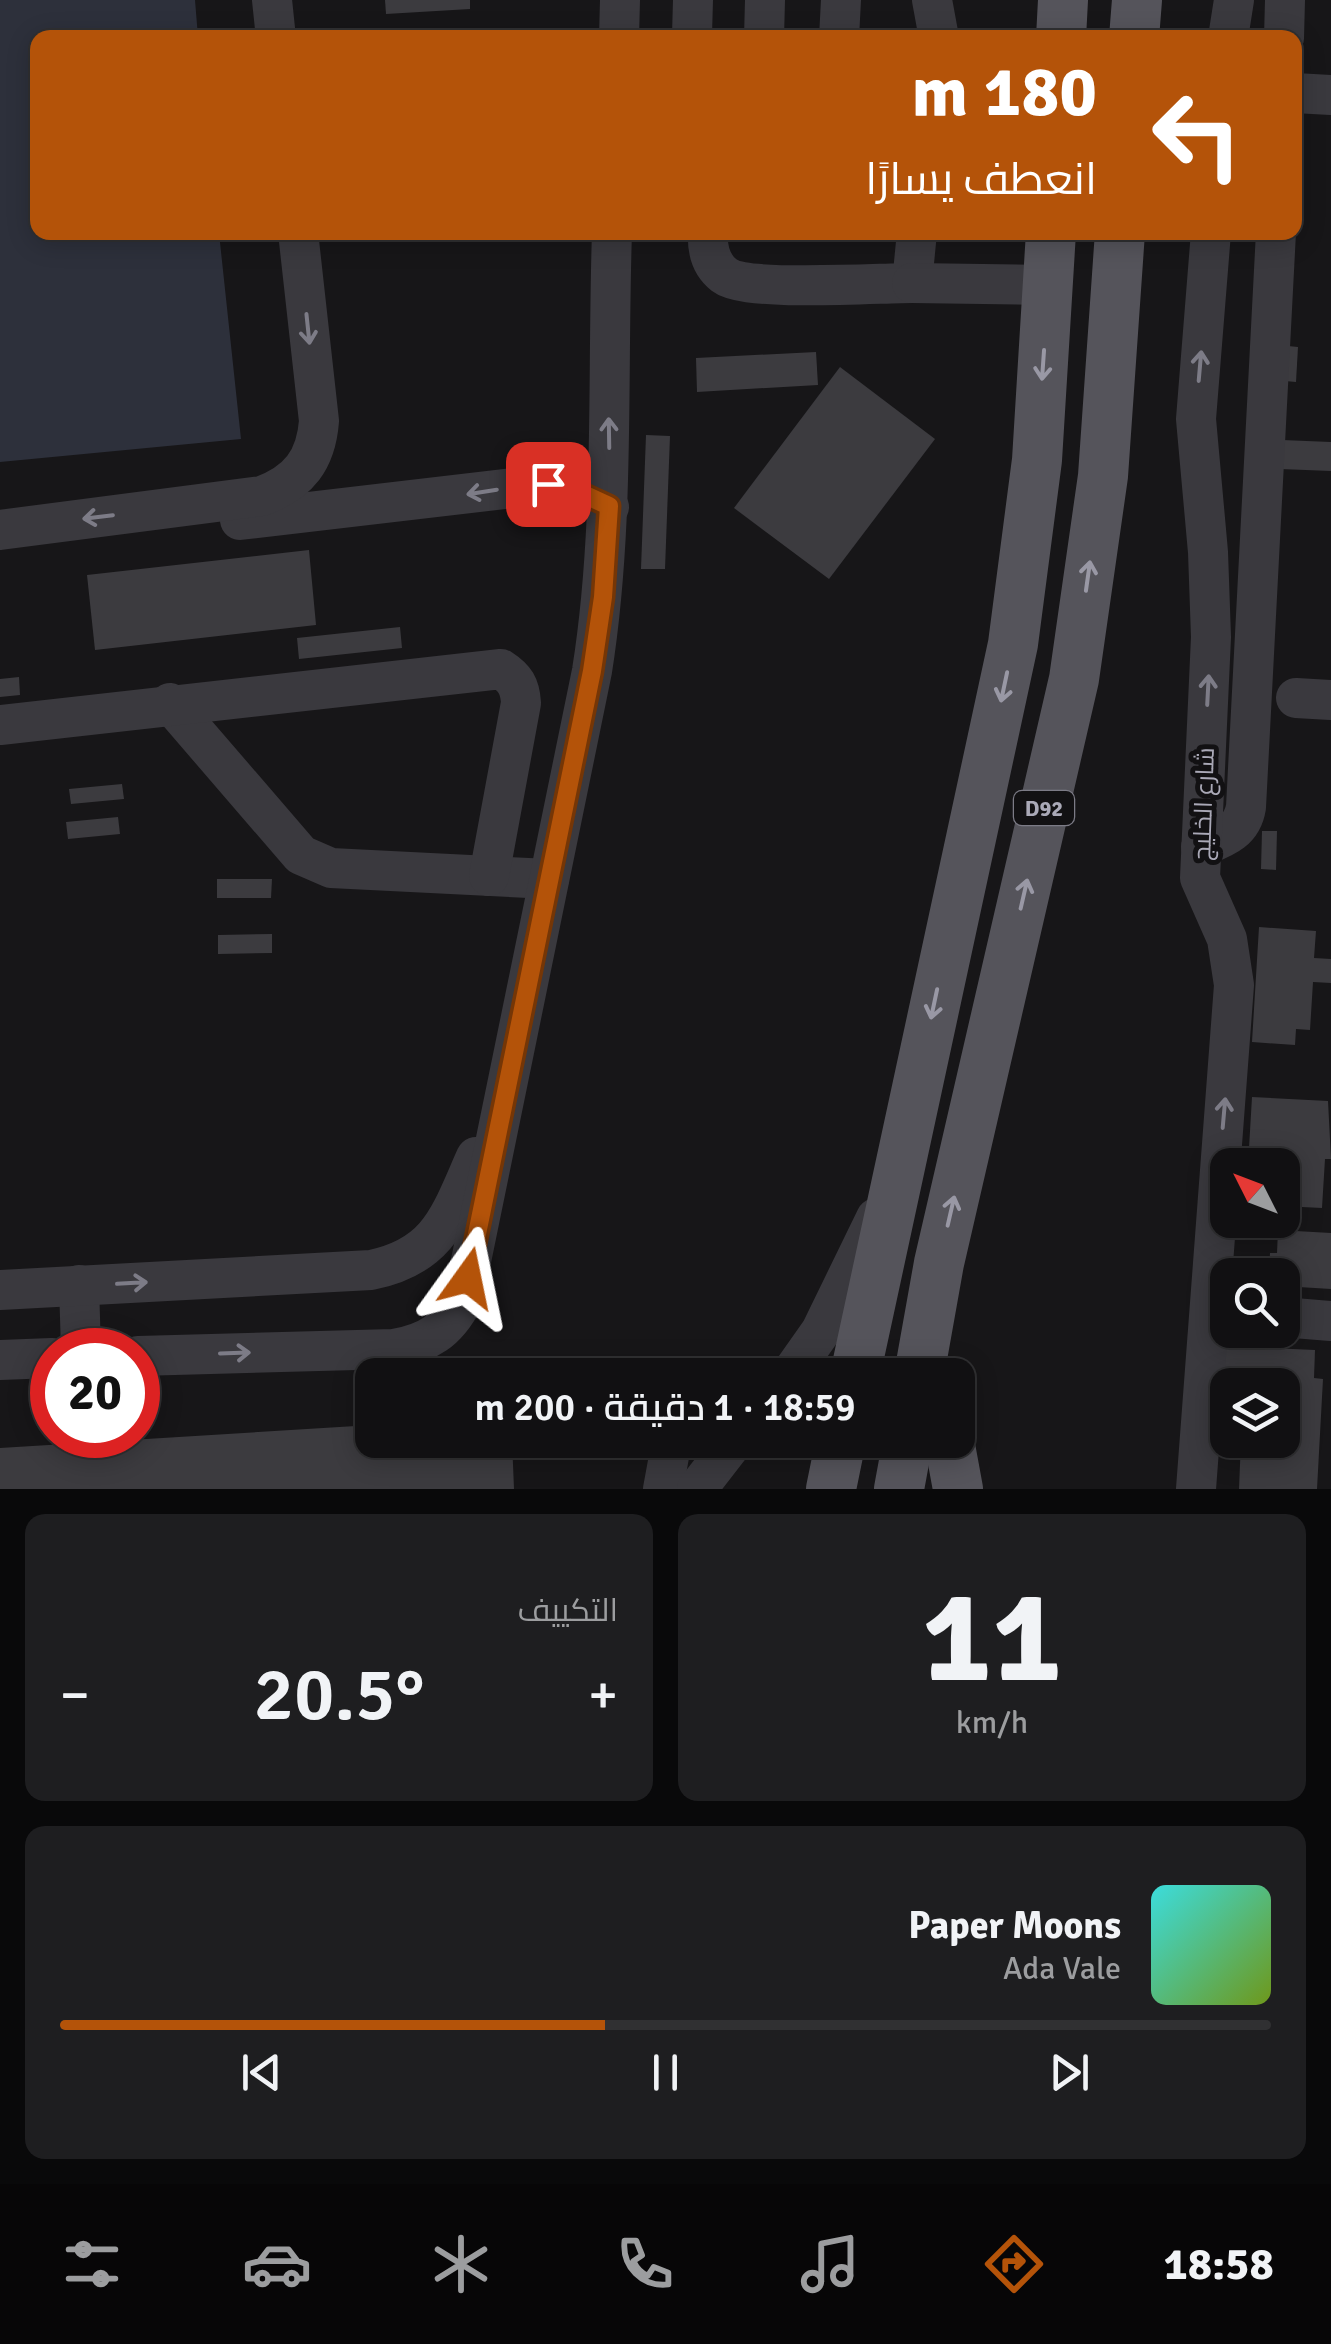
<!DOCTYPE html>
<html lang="ar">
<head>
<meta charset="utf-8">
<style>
	:root { --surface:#111012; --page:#1e1e20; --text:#f1f3f6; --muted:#9c9d9f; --line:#303032; --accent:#b45309 }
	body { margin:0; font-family:Signika,Cairo,sans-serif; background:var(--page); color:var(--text); direction:rtl; height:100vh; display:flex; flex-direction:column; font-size:38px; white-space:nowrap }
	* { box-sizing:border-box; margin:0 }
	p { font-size:32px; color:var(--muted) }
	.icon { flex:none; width:55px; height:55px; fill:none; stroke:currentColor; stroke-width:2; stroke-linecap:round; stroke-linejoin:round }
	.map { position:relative; height:1489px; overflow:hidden; direction:ltr }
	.side { display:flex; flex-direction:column; gap:25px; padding:25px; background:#09090a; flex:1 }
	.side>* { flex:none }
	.top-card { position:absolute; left:30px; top:30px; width:1272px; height:210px; border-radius:20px; box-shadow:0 5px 25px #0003,0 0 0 2px var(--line); direction:rtl; background:#b45309; color:#fff; overflow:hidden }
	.needle { width:65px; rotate:312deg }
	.controls { position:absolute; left:1210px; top:1148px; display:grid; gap:20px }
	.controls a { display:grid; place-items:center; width:90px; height:90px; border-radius:20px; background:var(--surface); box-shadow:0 5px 25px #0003,0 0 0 2px var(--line); font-size:50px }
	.speed { position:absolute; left:30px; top:1328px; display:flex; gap:20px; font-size:50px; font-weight:700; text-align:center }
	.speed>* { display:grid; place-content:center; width:130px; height:130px; border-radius:50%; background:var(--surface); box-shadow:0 5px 25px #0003,0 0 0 2px var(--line); line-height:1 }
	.speed .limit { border:15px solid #d22; background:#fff; color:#111 }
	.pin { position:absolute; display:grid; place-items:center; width:85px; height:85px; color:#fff; margin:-42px; border-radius:20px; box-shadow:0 5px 15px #0006 }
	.me { position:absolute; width:110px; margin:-55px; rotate:12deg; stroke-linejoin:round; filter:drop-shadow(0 0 8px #0008) }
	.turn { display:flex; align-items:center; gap:35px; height:210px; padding:0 40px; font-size:45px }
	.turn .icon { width:130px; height:130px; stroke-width:2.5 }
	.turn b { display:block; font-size:70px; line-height:85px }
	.big { font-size:75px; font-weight:600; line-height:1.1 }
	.side .card { flex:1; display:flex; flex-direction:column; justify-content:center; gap:15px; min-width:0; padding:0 35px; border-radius:20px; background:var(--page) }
	.side .dial { align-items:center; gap:0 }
	.dial b { font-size:130px; line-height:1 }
	.song { display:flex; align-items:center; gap:30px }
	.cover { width:120px; height:120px; border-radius:15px; background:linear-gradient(135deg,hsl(180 70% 55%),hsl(80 70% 35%)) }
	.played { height:10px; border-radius:5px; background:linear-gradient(90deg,var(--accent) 45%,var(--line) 45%) }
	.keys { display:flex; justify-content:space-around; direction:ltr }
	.heat { display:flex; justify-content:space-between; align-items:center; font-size:55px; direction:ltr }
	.side .tiles { flex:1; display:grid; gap:25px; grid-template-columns:1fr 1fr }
	.card:last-child { grid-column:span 2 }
	.trip { position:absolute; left:355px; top:1358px; width:620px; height:100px; border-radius:20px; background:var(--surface); box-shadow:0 5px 25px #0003,0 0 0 2px var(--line); font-weight:600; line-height:100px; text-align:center; direction:rtl }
	.tab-bar { display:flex; height:160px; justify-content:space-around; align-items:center; background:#070607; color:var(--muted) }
	.tab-bar .icon { width:70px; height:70px }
	.tab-bar .active { color:var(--accent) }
	.tab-bar b { font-size:45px; color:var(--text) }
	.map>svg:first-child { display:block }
	.water { fill:#2d303b }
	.building { fill:#3c3b3f }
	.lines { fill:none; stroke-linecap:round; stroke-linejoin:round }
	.minor { stroke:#3a393e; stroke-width:40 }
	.major { stroke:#55545b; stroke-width:50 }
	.oneway { stroke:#7d7c87 }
	.oneway2 { stroke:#9998a5 }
	.route-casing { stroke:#753606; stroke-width:25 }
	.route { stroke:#b45309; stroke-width:18 }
	.labels { text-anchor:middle; stroke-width:10; stroke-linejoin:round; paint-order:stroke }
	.shield { fill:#121113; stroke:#7c7b86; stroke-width:2.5 }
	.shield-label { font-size:22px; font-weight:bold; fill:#aaa9b7 }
	.street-label { font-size:25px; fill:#aaa9b7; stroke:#121113 }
</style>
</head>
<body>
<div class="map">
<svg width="1331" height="1489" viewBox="0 0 1331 1489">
	<rect width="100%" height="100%" fill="#171618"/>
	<polygon class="water" points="0,0 195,0 198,37 38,38 38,232 219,233 241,439 0,462"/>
	<g class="building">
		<polygon points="385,0 470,0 470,9 386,14"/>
		<polygon points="1288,346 1298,347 1296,382 1285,381"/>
		<polygon points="816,352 818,385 697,392 696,358"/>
		<polygon points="840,367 935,439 829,579 734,508"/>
		<polygon points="646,435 670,436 665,569 641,569"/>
		<polygon points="1282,440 1331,442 1331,471 1280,469"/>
		<polygon points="309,550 316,625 95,650 87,575"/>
		<polygon points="400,627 402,648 299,659 297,638"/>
		<polygon points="19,677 20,695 0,697 0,679"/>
		<polygon points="122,784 124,799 71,804 69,789"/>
		<polygon points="118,817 120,834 68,839 66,822"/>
		<polygon points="1262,831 1277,831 1276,870 1261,869"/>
		<polygon points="217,879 272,879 271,898 217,898"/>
		<polygon points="1259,927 1316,931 1314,958 1331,959 1331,983 1313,982 1310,1030 1296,1029 1295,1045 1252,1042"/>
		<polygon points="272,934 272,953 218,954 218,935"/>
		<polygon points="1252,1097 1328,1101 1331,1159 1325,1159 1322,1208 1282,1206 1282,1165 1248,1165"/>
		<polygon points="1278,1230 1331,1233 1331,1289 1282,1286 1282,1275 1269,1271 1270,1253 1277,1253"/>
		<polygon points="1224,1346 1315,1350 1314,1378 1323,1379 1317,1489 1239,1489 1241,1440 1282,1440 1282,1420 1294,1420 1295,1377 1268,1377 1268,1385 1228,1385 1228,1394 1222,1394"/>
		<polygon points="372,1425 372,1440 512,1440 514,1489 0,1489 0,1448"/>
	</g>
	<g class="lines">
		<g class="minor">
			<polyline points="272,0 276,38"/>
			<polyline points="932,0 939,38"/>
			<polyline points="692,35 693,0"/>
			<polyline points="619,38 620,0"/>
			<polyline points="764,38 765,0"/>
			<polyline points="839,38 841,0"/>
			<polyline points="1228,38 1234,0"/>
			<polyline points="1284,38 1285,0"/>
			<polyline points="1295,93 1331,95"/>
			<path d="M708 232C707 248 710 264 724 275 746 292 877 283 912 283L917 232"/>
			<polyline points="912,283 1048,285"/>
			<polyline points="240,520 548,484 570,488 609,507"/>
			<path d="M0 530 262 496C299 482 316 460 319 421L298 232"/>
			<polyline points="1296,698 1331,700"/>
			<polyline points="170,703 301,855 331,868 549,879"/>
			<path d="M0 725 501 669C515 678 520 686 521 703L489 876"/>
			<path d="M1201 847C1223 838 1242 832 1246 807L1276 232"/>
			<polyline points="79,1285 81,1350"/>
			<path d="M0 1290 371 1270C440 1256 450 1215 476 1157"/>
			<polyline points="1282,1317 1331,1321"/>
			<path d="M138 1356 394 1349C428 1343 447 1331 463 1300L592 671C615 526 607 379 612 232"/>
			<polyline points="0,1360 52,1358"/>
			<polyline points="790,1375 821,1331 876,1218"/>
			<polyline points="663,1489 672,1440"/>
			<polyline points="697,1489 735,1440"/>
			<polyline points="1196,1489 1234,985 1227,939 1200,878 1211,637 1208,552 1196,419 1211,232"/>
		</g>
		<g class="major">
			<polyline points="1061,38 1063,0"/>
			<polyline points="1134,38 1137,0"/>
			<polyline points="855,1375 1013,644 1037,460 1051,232"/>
			<polyline points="919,1375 939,1263 1074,679 1103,476 1120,232"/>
			<polyline points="949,1440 958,1489"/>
			<polyline points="831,1489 841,1440"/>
			<polyline points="899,1489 908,1440"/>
		</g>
	</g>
	<defs><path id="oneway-shaft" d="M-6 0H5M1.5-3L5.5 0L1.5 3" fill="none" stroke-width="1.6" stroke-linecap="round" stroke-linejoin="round" transform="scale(2.5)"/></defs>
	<g class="oneway">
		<use href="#oneway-shaft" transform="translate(308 329) rotate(84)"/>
		<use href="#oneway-shaft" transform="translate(1200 366) rotate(-85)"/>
		<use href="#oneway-shaft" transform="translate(609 433) rotate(-91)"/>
		<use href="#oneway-shaft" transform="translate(482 492) rotate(171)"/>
		<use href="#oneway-shaft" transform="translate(98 517) rotate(173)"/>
		<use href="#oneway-shaft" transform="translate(1208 690) rotate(-87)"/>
		<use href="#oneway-shaft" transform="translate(1224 1113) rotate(-85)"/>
		<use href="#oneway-shaft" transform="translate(132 1283) rotate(-3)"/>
		<use href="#oneway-shaft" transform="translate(235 1353) rotate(-2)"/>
	</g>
	<g class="oneway2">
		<use href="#oneway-shaft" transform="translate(1043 365) rotate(94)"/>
		<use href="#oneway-shaft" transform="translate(1088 576) rotate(-82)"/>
		<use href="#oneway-shaft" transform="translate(1004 687) rotate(102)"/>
		<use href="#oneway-shaft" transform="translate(1024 894) rotate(-77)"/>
		<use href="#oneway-shaft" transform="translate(934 1004) rotate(102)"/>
		<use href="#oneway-shaft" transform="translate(951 1211) rotate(-77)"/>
	</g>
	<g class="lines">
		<g class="route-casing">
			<polyline id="route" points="468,1278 592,671 603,597 609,506 570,488 548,484"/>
		</g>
		<use href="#route" class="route"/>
	</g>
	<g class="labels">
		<rect class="shield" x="1014" y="791" width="60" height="34" rx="8"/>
		<g class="shield-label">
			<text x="1044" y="816">D92</text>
		</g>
		<g class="street-label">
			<text transform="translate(1203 804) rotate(-88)" y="9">شارع الخليج</text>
		</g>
	</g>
</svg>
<div class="controls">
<a><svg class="needle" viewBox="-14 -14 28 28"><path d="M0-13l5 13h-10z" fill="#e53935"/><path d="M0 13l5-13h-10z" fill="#9c9d9f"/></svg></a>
<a><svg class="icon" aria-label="search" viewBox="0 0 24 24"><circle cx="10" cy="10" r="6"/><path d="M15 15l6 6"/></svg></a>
<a><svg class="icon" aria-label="layers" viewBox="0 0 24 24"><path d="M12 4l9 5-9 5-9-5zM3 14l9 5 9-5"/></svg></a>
</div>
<div class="speed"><div class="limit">20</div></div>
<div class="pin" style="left:548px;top:484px;background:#d93025"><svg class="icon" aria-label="arrive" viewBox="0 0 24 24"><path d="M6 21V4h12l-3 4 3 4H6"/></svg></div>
<svg class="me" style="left:468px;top:1278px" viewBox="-20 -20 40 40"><path d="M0-17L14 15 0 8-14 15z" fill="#b45309" stroke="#fff" stroke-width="4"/></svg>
<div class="trip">18:59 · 1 دقيقة · 200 m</div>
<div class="top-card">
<div class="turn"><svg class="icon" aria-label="left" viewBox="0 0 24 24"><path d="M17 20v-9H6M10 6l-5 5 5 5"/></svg><div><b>180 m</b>انعطف يسارًا</div></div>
</div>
</div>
<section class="side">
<div class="tiles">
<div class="card dial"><b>11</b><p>km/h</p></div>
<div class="card"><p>التكييف</p>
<div class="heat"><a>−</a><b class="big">20.5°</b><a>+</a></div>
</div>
<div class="card">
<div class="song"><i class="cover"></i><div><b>Paper Moons</b><p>Ada Vale</p></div></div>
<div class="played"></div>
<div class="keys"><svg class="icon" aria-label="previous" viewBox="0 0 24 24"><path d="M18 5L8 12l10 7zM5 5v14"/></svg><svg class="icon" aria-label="pause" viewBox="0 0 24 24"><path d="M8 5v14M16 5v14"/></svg><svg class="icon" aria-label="next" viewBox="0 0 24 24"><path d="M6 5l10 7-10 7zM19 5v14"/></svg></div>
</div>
</div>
</section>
<nav class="tab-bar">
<b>18:58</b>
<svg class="icon active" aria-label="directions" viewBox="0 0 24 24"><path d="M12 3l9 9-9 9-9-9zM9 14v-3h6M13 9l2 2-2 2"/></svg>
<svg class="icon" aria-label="music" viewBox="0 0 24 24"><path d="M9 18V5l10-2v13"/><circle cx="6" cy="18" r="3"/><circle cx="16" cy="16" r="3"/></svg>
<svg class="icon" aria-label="phone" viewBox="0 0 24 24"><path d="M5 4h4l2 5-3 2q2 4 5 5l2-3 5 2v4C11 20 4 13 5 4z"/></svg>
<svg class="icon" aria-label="climate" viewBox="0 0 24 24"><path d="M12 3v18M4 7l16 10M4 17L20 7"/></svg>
<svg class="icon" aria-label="car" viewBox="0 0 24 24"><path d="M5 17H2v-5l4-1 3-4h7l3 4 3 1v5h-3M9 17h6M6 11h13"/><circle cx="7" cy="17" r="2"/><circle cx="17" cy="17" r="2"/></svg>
<svg class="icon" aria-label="filters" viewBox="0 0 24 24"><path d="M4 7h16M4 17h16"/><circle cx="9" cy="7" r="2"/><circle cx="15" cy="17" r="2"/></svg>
</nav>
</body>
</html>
